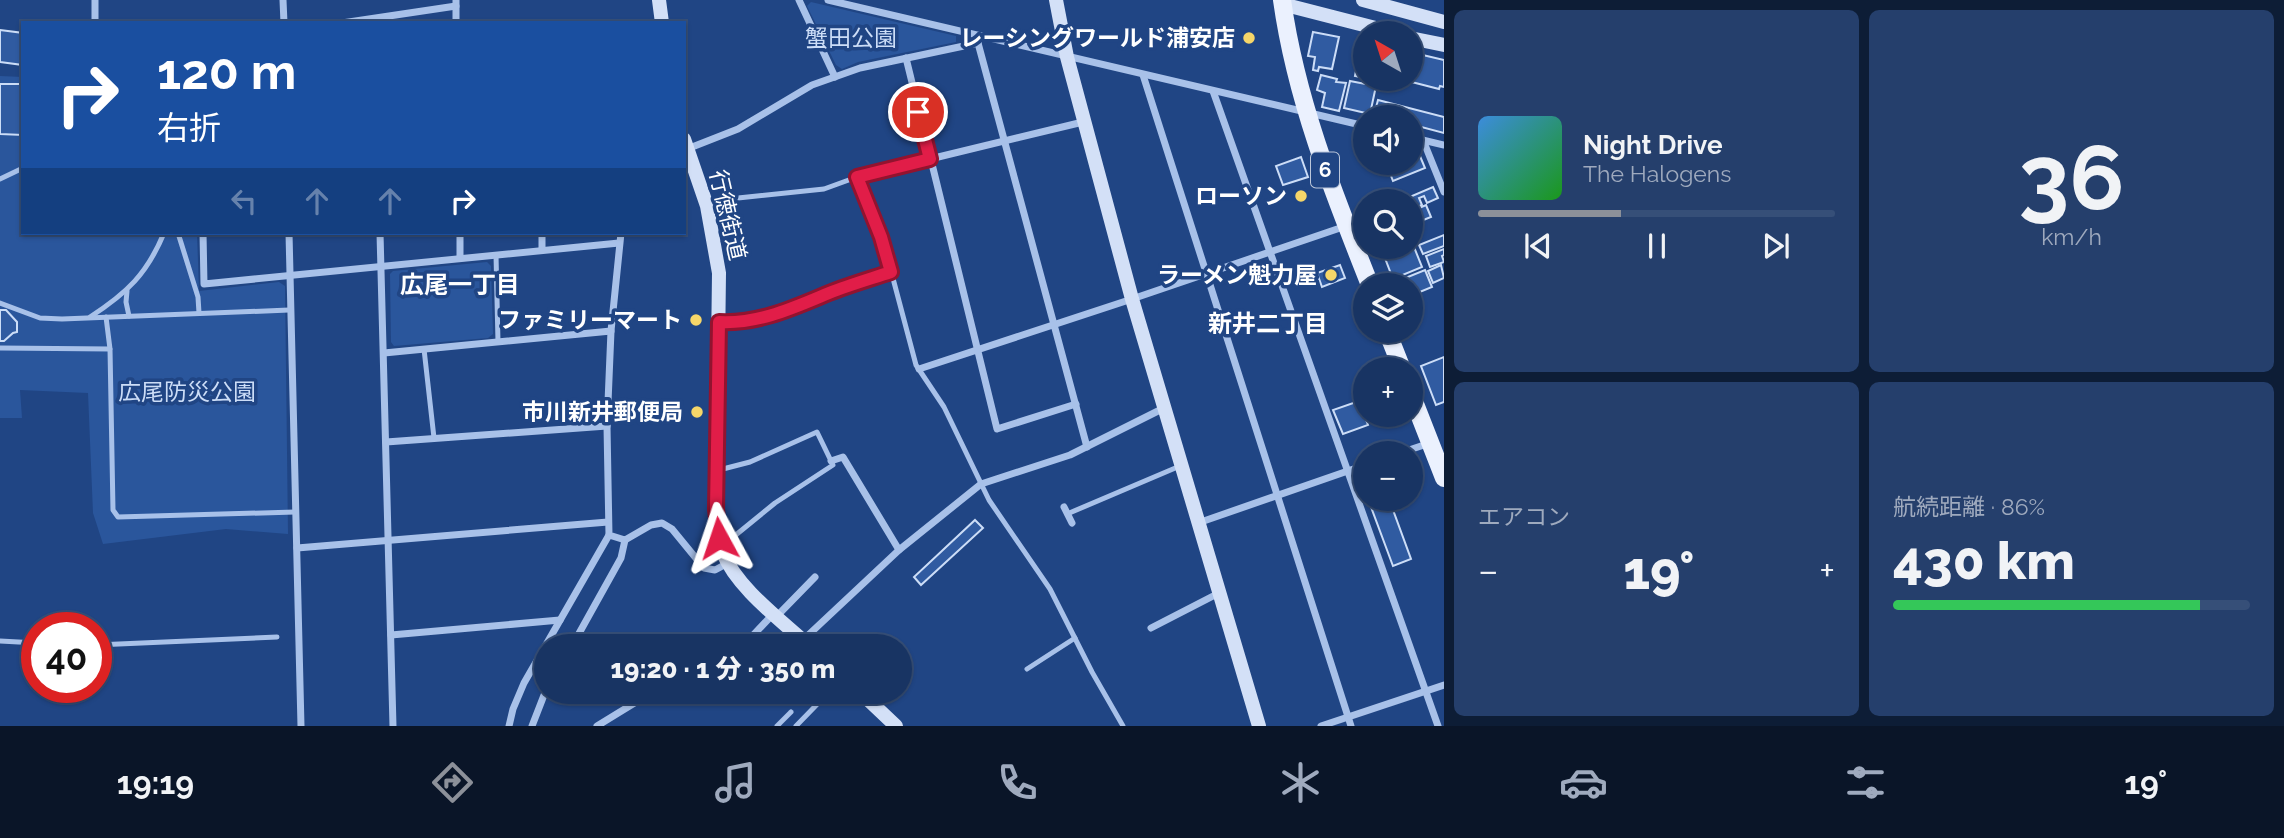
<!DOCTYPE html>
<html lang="ja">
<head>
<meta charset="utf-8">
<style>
	:root { --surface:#183463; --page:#253f6c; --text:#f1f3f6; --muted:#9faabe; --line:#364f78; --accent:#8c9099 }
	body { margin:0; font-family:Raleway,"Noto Sans JP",sans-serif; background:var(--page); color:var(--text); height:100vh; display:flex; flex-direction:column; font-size:26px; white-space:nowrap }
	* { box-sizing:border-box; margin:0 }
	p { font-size:23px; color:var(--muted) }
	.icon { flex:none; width:38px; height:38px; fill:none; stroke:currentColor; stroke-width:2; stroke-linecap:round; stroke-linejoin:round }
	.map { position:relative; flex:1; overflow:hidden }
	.details { display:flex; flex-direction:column; gap:10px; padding:10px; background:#0d1d36; width:840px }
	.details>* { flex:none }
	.top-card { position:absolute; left:21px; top:21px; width:665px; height:214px; border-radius:0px; box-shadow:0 2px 5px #0004,0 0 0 2px var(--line); background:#1a4fa0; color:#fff; overflow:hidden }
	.needle { width:46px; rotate:321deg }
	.controls { position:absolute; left:1353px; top:21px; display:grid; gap:14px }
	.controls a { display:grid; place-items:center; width:70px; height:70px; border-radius:50%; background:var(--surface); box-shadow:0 2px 5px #0004,0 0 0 2px var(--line); font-size:35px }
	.speed { position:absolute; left:21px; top:612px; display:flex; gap:14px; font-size:35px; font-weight:700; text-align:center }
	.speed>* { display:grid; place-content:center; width:91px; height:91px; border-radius:50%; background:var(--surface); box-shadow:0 2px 5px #0004,0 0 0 2px var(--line); line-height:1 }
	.speed .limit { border:10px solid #d22; background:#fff; color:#111 }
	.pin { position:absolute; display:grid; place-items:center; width:60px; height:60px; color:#fff; margin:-30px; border:4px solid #fff; border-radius:50%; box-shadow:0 2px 7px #0007 }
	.me { position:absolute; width:77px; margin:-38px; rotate:355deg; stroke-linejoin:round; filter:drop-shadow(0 0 5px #0008) }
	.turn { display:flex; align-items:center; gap:24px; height:147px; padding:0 21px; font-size:32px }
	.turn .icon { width:91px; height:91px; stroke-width:2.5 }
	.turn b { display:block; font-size:49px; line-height:60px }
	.lanes { display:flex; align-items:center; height:66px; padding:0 21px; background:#0003; justify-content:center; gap:35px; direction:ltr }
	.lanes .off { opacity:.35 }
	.big { font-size:52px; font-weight:800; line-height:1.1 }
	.details .tile { flex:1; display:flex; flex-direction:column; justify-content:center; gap:10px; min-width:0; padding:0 24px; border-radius:10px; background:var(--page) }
	.details .dial { align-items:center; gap:0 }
	.dial b { font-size:91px; line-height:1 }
	.song { display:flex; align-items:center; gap:21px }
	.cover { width:84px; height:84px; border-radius:10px; background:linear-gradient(135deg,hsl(210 70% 55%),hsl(120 70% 35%)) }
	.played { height:7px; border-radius:4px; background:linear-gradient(90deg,var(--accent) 40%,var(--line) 40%) }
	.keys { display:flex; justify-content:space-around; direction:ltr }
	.heat { display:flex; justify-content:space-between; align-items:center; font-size:38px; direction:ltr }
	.charge { height:10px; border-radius:5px; background:linear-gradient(90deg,#34c759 86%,var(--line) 0) }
	.details .tiles { flex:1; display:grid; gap:10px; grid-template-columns:repeat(2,1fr) }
	.trip { position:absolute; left:534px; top:634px; width:378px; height:70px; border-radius:35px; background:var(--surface); box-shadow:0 2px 5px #0004,0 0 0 2px var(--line); font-weight:800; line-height:70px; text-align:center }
	.tab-bar { display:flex; height:112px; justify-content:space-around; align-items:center; background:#0a1528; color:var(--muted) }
	.tab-bar .icon { width:49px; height:49px }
	.tab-bar .on { color:var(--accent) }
	.tab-bar b { font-size:32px; color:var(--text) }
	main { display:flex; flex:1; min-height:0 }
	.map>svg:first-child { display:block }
	.green { fill:#2a569c }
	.building { fill:#305ba1; stroke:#ccddf7; stroke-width:2 }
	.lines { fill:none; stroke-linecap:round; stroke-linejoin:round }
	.lane { stroke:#a8c1e9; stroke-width:5 }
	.street { stroke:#a8c1e9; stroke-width:7 }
	.secondary { stroke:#d3e0f7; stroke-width:14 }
	.primary { stroke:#ebf1fe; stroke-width:18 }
	.route-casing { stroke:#92132f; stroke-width:18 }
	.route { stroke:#e11d48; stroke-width:12 }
	.poi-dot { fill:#f6d669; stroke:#204584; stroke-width:2.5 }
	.labels { text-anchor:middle; stroke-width:7; stroke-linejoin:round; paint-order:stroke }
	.shield { fill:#204584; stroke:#bcc7da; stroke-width:2 }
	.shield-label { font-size:21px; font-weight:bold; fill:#fff }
	.park-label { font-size:23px; fill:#ccddf7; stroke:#204584 }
	.poi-label { font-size:23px; font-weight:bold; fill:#fff; stroke:#204584; text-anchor:end }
	.street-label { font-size:23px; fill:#fff; stroke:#204584 }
	.neighbourhood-label { font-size:24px; font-weight:bold; fill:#fff; stroke:#204584 }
</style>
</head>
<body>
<main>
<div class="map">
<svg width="1444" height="726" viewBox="0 0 1444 726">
	<rect width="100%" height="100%" fill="#204584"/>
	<g class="green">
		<polygon points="811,2 956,36 956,42 858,62 842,69 836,65 807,6"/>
		<polygon points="0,76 23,77 23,233 197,233 199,291 279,282 285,286 288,534 226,529 103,544 93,513 88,393 20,390 22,418 0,418"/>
		<polygon points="487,262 491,266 493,334 488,338 394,346 391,342 390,274 393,271"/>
	</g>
	<g class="building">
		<polygon points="0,30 23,33 23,65 0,62"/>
		<polygon points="1313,32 1339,37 1332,69 1319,67 1318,71 1313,70 1315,57 1308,56"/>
		<polygon points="1361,43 1365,44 1365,78 1355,76"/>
		<polygon points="1410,52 1444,60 1444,87 1440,86 1439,89 1400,79 1410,79"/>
		<polygon points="1321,75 1337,79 1336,82 1346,83 1339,111 1322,107 1325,93 1317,90"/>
		<polygon points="1350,81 1376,86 1370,114 1344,108"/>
		<polygon points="0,84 23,84 23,135 0,134"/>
		<polygon points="1378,100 1444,117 1444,133 1410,124 1410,117 1374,115"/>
		<polygon points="1417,149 1425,168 1393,181 1386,163 1410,163 1410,151"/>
		<polygon points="1301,157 1308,177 1283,185 1276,166"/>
		<polygon points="1433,187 1438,198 1427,203 1424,196 1419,198 1422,205 1410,210 1410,201 1405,199"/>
		<polygon points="1426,205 1431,217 1411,225 1410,212"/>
		<polygon points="1444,235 1444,246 1423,254 1419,245"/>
		<polygon points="1412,242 1422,267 1393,279 1383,253 1400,247 1410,247"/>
		<polygon points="1444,249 1444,255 1442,256 1444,262 1430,267 1426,256"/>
		<polygon points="1340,265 1345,278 1322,287 1317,273"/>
		<polygon points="1441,265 1444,278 1433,283 1428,271"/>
		<polygon points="1425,270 1432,287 1410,296 1410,285 1388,285"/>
		<polygon points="0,310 6,310 17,322 17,332 13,333 4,341 0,341"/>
		<polygon points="1444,357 1444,402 1436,405 1421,366"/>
		<polygon points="1359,401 1368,425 1343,434 1333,410"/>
		<polygon points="1368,499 1389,499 1411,559 1393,566"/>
		<polygon points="975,520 983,528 921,585 914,577"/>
	</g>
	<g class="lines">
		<g class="lane">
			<polyline points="857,177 882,237 916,365 944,407 989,500 1050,589 1092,672 1123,726"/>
			<polyline points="0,179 23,168"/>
			<polyline points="710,205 738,198 824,189 857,177 930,159"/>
			<polyline points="178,233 198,297 199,313"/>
			<polyline points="496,255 498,342"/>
			<polyline points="127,291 126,302 129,316"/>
			<polyline points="0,303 40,318 62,319 289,310"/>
			<path d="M90 317C127 293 147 274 164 233"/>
			<polyline points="106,317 110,349 113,510 118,517 295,512"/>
			<path d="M719 322C759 324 793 308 829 293 849 285 870 279 891 272"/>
			<polyline points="0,348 110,349"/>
			<polyline points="424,349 434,438"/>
			<polyline points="719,470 750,462 817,432 833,465 775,503 721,547"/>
			<polyline points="1067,514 1180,466"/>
			<polyline points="0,641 37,643"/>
			<polyline points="96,645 277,637"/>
			<polyline points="1027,669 1075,638"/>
			<polyline points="777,726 791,712"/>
			<polyline points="796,726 830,691"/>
		</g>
		<g class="street">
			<polyline points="283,0 284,23"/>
			<polyline points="456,0 456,23"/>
			<polyline points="799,0 835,77"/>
			<polyline points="828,0 1365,126"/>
			<polyline points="95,23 95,0"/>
			<polyline points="342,23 456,6"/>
			<polyline points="978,43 1087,447"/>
			<polyline points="906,58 997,429 1076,404"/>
			<polyline points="1143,75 1351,726"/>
			<polyline points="1213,91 1438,726"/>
			<polyline points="1410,137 1444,145"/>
			<polyline points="1423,140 1444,192"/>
			<polyline points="687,149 738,129 812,85 860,68 978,43 978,41"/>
			<polyline points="930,159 1083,122"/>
			<polyline points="203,233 204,284 619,243"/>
			<polyline points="289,233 301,726"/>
			<polyline points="380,233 393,726"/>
			<polyline points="460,233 460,258"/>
			<polyline points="542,233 542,250"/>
			<polyline points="621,233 611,331 607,426 609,535 625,540 651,525 662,523 672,529 704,568 715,570 728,563"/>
			<polyline points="384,353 611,331"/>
			<polyline points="919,369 1132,299 1346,226"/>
			<polyline points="386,442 607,426"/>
			<polyline points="1400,453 1430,443"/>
			<polyline points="831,461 843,457 899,550"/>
			<polyline points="1064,507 1072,523"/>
			<polyline points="1198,523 1365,465"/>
			<polyline points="297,548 608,522"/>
			<polyline points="777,616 815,577"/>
			<polyline points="1151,628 1219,593"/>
			<polyline points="391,635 560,620"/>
			<polyline points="803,640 899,550 981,484 1070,455 1164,408"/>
			<polyline points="572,646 621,558 625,540"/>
			<polyline points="743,646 774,613"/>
			<polyline points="509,726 513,709 524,683 609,535"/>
			<polyline points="532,726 546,690"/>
			<polyline points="597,726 654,691"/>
			<polyline points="1321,726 1444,685"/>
		</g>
		<g class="secondary">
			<polyline points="659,0 662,23"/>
			<polyline points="1056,0 1067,57 1132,299 1259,726"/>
			<polyline points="1363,0 1444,22"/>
			<polyline points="1282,4 1395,33"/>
			<polyline points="1410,38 1444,45"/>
			<path d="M684 139 707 206 719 273 716 509C717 524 717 539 723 553 737 588 781 620 809 646"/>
			<polyline points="859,691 896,726"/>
		</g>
		<g class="primary">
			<path d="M1282 0C1296 100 1333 192 1370 285"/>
			<polyline points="1387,331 1402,369"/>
			<polyline points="1410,391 1444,478"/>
		</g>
	</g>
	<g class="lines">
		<g class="route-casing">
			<path id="route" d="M719 538 716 509 719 322C759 324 793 308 829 293 849 285 870 279 891 272L881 237 857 177 930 159 918 112"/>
		</g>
		<use href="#route" class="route"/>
	</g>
	<g class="poi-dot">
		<circle cx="1249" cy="38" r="7"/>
		<circle cx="1301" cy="196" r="7"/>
		<circle cx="1331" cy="275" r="7"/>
		<circle cx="696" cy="320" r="7"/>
		<circle cx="697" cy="412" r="7"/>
	</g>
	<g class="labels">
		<rect class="shield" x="1311" y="152.5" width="28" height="35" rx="5"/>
		<g class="shield-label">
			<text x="1325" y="177">6</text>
		</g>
		<g class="park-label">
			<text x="851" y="46">蟹田公園</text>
			<text x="187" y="400">広尾防災公園</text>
		</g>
		<g class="poi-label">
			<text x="1235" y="46">レーシングワールド浦安店</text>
			<text x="1287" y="204">ローソン</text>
			<text x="1317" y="283">ラーメン魁力屋</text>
			<text x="682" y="328">ファミリーマート</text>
			<text x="683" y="420">市川新井郵便局</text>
		</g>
		<g class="street-label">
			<text transform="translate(728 215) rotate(77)" y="8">行徳街道</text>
		</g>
		<g class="neighbourhood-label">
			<text x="460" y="293">広尾一丁目</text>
			<text x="1268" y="332">新井二丁目</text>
		</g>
	</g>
</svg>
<div class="controls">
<a><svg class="needle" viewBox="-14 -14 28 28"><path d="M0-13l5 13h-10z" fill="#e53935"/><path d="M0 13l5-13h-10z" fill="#9faabe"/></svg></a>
<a><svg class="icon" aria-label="sound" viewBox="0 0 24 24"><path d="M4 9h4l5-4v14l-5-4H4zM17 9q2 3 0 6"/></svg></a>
<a><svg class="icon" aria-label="search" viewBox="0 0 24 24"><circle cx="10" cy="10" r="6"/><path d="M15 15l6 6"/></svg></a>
<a><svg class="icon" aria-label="layers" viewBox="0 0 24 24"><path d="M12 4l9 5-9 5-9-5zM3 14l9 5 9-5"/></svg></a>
<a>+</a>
<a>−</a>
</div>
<div class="speed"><div class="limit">40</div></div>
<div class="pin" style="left:918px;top:112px;background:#d93025"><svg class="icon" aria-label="arrive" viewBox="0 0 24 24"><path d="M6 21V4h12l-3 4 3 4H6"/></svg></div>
<svg class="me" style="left:719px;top:538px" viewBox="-20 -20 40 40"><path d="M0-17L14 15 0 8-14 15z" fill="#e11d48" stroke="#fff" stroke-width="4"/></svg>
<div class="trip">19:20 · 1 分 · 350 m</div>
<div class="top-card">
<div class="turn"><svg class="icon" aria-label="right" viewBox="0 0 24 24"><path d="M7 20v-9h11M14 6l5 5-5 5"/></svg><div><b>120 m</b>右折</div></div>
<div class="lanes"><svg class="icon off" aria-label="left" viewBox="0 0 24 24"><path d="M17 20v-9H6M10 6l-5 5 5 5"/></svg><svg class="icon off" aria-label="ahead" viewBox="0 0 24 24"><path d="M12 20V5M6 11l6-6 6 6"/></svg><svg class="icon off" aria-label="ahead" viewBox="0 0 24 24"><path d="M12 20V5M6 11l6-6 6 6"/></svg><svg class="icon" aria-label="right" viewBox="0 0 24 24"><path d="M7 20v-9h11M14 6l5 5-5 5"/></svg></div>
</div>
</div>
<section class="details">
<div class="tiles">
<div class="tile">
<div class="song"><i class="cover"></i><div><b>Night Drive</b><p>The Halogens</p></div></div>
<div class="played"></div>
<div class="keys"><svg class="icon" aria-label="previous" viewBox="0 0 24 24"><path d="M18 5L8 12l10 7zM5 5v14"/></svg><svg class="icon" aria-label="pause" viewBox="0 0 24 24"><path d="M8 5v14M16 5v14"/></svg><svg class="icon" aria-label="next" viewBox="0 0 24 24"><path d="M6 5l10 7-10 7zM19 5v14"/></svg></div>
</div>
<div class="tile dial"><b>36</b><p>km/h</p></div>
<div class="tile"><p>エアコン</p>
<div class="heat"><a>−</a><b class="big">19°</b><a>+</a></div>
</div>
<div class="tile"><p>航続距離 · 86%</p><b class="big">430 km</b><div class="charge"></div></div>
</div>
</section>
</main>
<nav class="tab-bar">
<b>19:19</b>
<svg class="icon on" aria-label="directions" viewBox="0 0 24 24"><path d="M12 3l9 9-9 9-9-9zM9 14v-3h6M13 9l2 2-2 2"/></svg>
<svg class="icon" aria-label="music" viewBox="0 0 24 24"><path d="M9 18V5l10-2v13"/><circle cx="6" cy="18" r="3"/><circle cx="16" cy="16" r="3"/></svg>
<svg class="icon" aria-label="phone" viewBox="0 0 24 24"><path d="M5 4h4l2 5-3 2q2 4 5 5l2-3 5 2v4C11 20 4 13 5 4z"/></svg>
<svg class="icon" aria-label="climate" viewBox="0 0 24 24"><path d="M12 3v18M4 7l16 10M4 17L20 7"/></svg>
<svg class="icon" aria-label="car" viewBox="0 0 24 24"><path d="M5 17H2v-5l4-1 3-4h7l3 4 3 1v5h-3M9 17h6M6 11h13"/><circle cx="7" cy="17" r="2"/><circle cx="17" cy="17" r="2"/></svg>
<svg class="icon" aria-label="filters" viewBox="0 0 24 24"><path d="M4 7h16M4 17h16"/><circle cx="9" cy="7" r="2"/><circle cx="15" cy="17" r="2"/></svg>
<b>19°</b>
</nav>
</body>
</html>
